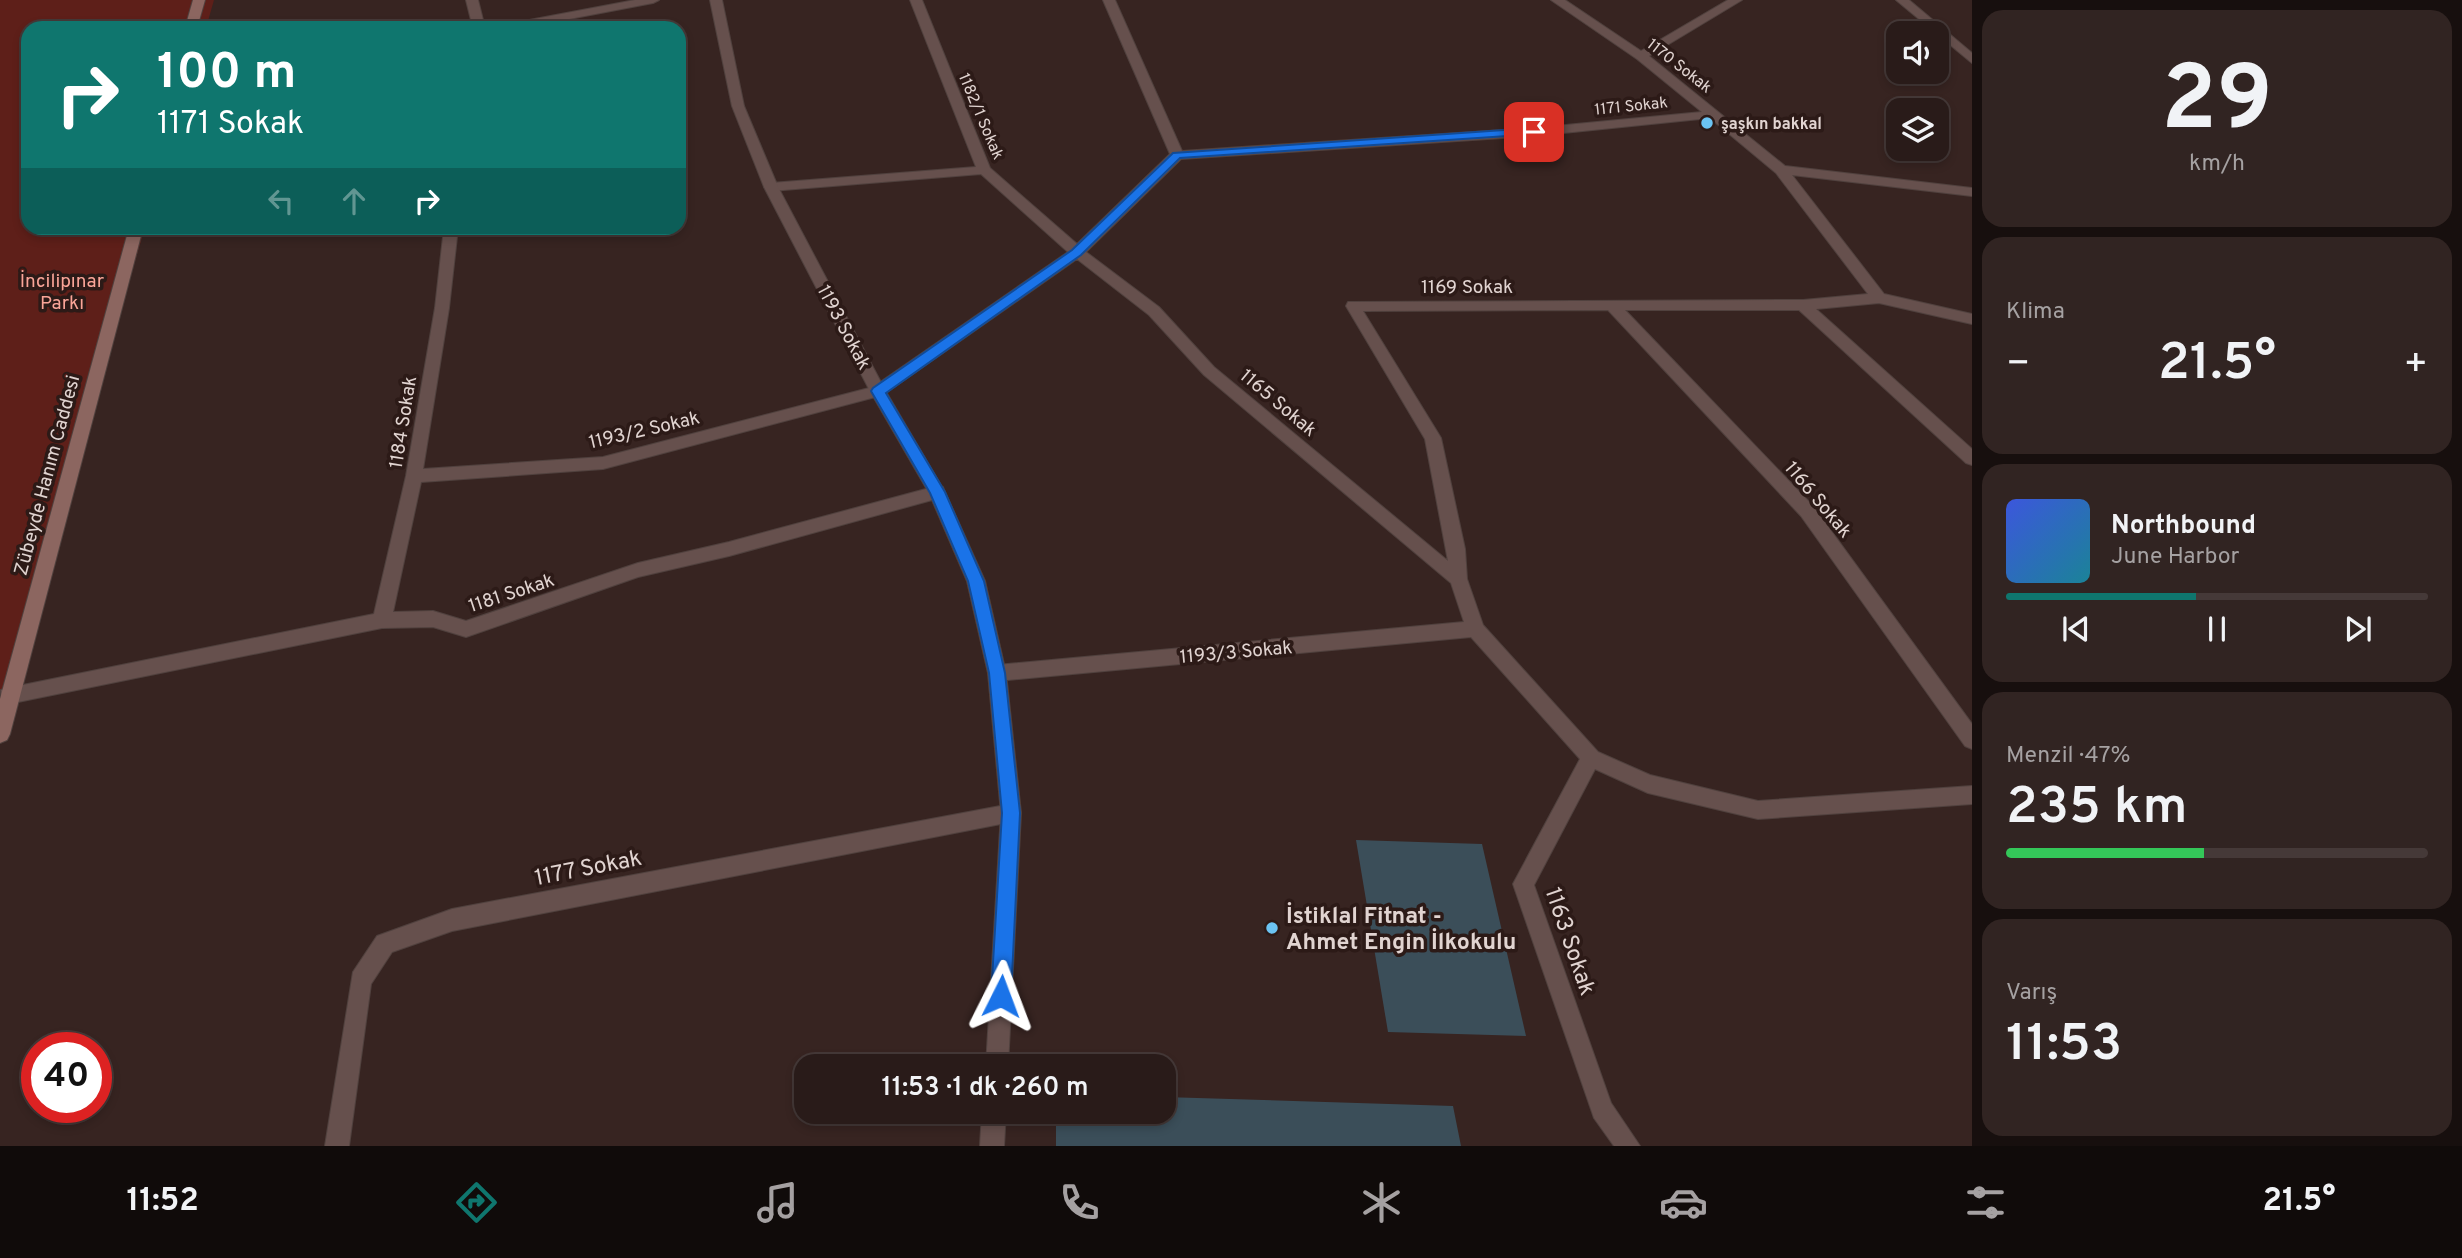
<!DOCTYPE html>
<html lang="tr">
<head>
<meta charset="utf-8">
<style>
	:root { --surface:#291b19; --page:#312422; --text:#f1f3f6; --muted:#a5a1a2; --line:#453938; --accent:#0f766e }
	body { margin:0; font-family:Overpass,sans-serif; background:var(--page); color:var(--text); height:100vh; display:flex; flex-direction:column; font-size:26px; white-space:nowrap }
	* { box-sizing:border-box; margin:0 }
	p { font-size:23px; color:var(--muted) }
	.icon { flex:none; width:38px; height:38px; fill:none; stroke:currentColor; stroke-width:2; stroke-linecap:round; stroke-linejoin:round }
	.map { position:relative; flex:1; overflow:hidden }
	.side { display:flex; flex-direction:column; gap:10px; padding:10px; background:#170f0e; width:490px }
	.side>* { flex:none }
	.banner { position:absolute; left:21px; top:21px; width:665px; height:214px; border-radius:21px; box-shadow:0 4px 10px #0003,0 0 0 2px var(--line); background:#0f766e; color:#fff; overflow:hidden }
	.buttons { position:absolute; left:1886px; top:21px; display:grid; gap:14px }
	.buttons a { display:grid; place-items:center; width:63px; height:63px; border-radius:14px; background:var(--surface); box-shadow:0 4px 10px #0003,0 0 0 2px var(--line); font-size:35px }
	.speed { position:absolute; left:21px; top:1032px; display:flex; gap:14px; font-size:35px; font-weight:700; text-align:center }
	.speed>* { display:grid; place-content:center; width:91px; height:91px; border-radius:50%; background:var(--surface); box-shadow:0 4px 10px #0003,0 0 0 2px var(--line); line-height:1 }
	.speed .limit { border:10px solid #d22; background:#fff; color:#111 }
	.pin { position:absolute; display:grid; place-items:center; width:60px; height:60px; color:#fff; margin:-30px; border-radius:14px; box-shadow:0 4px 10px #0006 }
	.me { position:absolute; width:77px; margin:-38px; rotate:3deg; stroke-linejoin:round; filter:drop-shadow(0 0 5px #0008) }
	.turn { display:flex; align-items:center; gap:24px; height:147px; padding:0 21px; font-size:32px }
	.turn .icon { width:91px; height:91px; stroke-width:2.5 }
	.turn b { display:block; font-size:49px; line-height:60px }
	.lanes { display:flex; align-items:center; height:66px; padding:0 21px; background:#0003; justify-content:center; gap:35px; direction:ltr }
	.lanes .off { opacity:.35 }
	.big { font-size:52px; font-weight:600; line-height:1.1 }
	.side .widget { flex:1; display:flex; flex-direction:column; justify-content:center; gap:10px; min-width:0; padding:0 24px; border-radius:21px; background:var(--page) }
	.side .dial { align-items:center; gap:0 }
	.dial b { font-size:91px; line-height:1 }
	.song { display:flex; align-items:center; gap:21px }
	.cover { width:84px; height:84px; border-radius:10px; background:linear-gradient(135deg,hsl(230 70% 55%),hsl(190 70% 35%)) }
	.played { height:7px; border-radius:4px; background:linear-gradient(90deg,var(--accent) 45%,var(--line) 45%) }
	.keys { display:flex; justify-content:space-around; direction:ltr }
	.heat { display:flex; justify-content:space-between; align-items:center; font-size:38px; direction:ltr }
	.charge { height:10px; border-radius:5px; background:linear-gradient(90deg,#34c759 47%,var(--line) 0) }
	.trip { position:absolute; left:794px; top:1054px; width:382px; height:70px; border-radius:21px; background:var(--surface); box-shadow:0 4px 10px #0003,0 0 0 2px var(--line); font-weight:600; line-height:70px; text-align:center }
	.tabs { display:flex; height:112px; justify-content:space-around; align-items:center; background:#100b0a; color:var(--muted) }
	.tabs .icon { width:49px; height:49px }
	.tabs .active { color:var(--accent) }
	.tabs b { font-size:32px; color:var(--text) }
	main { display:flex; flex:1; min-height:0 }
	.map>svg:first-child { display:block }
	.green { fill:#5e1f19 }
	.building { fill:#3b4e59 }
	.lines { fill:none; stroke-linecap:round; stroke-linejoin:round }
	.minor-casing { stroke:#50413e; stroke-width:2 }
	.tertiary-casing { stroke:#50413e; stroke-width:2 }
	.secondary-casing { stroke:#50413e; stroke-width:2 }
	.minor { fill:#66504d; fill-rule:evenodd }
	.tertiary { fill:#66504d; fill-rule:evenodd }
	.secondary { fill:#8c6660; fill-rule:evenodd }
	.route { fill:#1a73e8; stroke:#114b97; stroke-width:2 }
	.poi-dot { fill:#6bc3f2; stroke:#2c1a17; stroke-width:2.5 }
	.labels { text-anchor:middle; stroke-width:7; stroke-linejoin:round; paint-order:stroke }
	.far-street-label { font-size:16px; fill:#e1d4d1; stroke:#2c1a17 }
	.far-poi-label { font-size:16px; font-weight:bold; fill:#e1d4d1; stroke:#2c1a17; text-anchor:start }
	.park-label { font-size:19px; fill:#faa598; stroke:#2c1a17 }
	.street-label { font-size:19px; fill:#e1d4d1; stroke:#2c1a17 }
	.near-street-label { font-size:23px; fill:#e1d4d1; stroke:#2c1a17 }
	.near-poi-label { font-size:23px; font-weight:bold; fill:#e1d4d1; stroke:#2c1a17; text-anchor:start }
</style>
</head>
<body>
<main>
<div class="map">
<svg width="1972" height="1146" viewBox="0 0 1972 1146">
	<rect width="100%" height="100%" fill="#372421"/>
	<polygon class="green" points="0,0 214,0 206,28 28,28 28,228 145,228 0,707"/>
	<g class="building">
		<polygon points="1356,840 1482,844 1526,1036 1388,1032"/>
		<polygon points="1164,1097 1453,1106 1461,1146 1056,1146 1056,1111 1164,1111"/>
	</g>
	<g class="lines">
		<g class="minor-casing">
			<g id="minor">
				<polygon points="466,0 478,0 485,28 473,28"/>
				<polygon points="635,0 659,0 653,3 522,28 497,28 503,25"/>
				<path d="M910 0H922L990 168 1077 244 1170 154 1103 0H1115L1182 151 1534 128 1702 112 1637 59 1551 0H1565L1641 51 1728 0H1742L1649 56 1785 166 1972 188V196L1792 175 1884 294 1972 314V324L1879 303 1816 309 1972 449V465L1966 463 1799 310H1625L1813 506 1972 724V749L1965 746 1801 516 1608 310 1363 311 1441 438 1465 549 1467 579 1483 625 1598 752 1650 775 1758 801 1972 786V804L1758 819 1648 793 1595 769 1534 885 1611 1103 1640 1146H1614L1594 1118 1513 884 1580 759 1471 637 997 681 990 679 988 673 990 667 997 665 1464 622 1451 583 1204 375 1149 315 1077 259 883 395 603 469 421 482 393 612 433 611 466 621 638 563 729 542 937 486 943 487 945 492 943 497 729 556 638 577 466 637 433 627 382 628 8 704 1 702V690L8 688 374 614 406 476 435 308 444 228H458L449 308 423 469 603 457 873 387 1068 252 981 174 771 191 764 187 771 183 976 167ZM1710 118 1776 173 1868 294 1803 300 1348 302 1346 306 1425 439 1448 561 1214 367 1159 307 1086 252 1181 159 1534 136Z"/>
				<polygon points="1896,0 1909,0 1972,53 1972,63"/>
				<polygon points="1011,804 1018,806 1021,813 1018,820 1011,822 452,931 392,952 371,984 349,1146 325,1146 353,972 377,936 452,909"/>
			</g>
		</g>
		<g class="tertiary-casing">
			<g id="tertiary">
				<polygon points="710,0 722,0 744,106 778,187 885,390 945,492 985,581 1006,673 1021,813 1008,1066 986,1066 1001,813 988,673 967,581 929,493 870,391 764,187 732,106"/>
				<polygon points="982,1111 1006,1111 1004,1146 980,1146"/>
			</g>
		</g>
		<g class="secondary-casing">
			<g id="secondary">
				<polygon points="193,0 205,0 197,28 185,28"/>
				<polygon points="129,228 143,228 10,734 7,740 0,743 0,699"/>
			</g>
		</g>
		<use href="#minor" class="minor"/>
		<use href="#tertiary" class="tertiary"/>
		<use href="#secondary" class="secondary"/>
	</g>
	<polygon class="route" points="1534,128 1540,132 1538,134 1180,158 1081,255 886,393 945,492 984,581 1005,673 1020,813 1011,996 1008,1003 1001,1006 994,1003 991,996 1002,813 989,673 968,581 930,493 871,391 873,388 1072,250 1173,153"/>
	<g class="poi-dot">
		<circle cx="1707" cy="123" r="7"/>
		<circle cx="1272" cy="928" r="7"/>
	</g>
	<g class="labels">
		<g class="far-street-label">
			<text transform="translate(1680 65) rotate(38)" y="6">1170 Sokak</text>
			<text transform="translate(1631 105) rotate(-6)" y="6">1171 Sokak</text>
			<text transform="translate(982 116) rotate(67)" y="6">1182/1 Sokak</text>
		</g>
		<g class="far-poi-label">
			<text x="1721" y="129">şaşkın bakkal</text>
		</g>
		<g class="park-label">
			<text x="62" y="287">İncilipınar<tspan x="62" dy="22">Parkı</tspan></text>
		</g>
		<g class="street-label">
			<text x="1467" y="293">1169 Sokak</text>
			<text transform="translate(845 327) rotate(62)" y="7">1193 Sokak</text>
			<text transform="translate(1279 402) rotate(40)" y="7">1165 Sokak</text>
			<text transform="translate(402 422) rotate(-81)" y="7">1184 Sokak</text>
			<text transform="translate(644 429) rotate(-13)" y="7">1193/2 Sokak</text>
			<text transform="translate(46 475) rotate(-75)" y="7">Zübeyde Hanım Caddesi</text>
			<text transform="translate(1819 499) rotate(50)" y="7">1166 Sokak</text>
			<text transform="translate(511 592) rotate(-18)" y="7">1181 Sokak</text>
			<text transform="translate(1236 651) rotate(-5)" y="7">1193/3 Sokak</text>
		</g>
		<g class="near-street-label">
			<text transform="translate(588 867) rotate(-11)" y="8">1177 Sokak</text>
			<text transform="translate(1571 941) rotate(71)" y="8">1163 Sokak</text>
		</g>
		<g class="near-poi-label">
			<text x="1286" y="923">İstiklal Fitnat -<tspan x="1286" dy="26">Ahmet Engin İlkokulu</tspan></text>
		</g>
	</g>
</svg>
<div class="buttons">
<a><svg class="icon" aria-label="sound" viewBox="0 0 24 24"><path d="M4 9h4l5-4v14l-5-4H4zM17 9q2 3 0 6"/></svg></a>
<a><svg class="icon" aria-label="layers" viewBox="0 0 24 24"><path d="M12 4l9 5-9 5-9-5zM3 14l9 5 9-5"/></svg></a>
</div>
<div class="speed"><div class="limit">40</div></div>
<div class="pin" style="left:1534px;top:132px;background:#d93025"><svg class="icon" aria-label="arrive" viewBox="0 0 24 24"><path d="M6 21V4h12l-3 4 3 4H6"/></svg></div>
<svg class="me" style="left:1001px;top:996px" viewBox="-20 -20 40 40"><path d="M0-17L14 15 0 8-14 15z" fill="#1a73e8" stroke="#fff" stroke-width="4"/></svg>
<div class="trip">11:53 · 1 dk · 260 m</div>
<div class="banner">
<div class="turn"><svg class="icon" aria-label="right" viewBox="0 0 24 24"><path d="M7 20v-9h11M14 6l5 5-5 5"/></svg><div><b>100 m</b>1171 Sokak</div></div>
<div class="lanes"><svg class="icon off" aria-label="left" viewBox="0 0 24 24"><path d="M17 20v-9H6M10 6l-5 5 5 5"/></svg><svg class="icon off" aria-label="ahead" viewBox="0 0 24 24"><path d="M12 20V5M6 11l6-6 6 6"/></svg><svg class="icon" aria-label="right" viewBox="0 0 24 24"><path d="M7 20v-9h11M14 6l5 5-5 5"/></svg></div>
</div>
</div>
<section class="side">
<div class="widget dial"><b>29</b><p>km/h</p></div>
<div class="widget"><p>Klima</p>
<div class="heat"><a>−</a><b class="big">21.5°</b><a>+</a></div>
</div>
<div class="widget">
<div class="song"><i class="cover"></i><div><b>Northbound</b><p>June Harbor</p></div></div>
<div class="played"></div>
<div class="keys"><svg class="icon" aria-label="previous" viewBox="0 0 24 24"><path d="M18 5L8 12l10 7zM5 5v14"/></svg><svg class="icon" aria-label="pause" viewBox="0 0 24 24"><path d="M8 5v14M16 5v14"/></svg><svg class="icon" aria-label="next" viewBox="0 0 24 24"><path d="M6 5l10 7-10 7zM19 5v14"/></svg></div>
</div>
<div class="widget"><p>Menzil · 47%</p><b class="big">235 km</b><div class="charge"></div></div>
<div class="widget"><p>Varış</p><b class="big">11:53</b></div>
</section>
</main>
<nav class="tabs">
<b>11:52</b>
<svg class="icon active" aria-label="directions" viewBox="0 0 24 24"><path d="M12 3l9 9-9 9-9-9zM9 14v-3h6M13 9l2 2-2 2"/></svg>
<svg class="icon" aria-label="music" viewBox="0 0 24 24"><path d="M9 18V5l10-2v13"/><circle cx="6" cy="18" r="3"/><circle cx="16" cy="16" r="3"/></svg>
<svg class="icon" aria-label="phone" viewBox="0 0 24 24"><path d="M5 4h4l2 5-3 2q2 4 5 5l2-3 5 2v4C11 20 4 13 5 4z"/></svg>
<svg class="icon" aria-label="climate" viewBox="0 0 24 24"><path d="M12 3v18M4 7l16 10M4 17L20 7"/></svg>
<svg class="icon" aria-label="car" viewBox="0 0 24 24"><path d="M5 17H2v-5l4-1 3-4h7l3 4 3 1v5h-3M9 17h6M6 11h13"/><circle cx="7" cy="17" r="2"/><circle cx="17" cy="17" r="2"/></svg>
<svg class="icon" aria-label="filters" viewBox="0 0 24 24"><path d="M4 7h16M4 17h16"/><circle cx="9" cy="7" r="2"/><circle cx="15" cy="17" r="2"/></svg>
<b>21.5°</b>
</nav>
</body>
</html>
